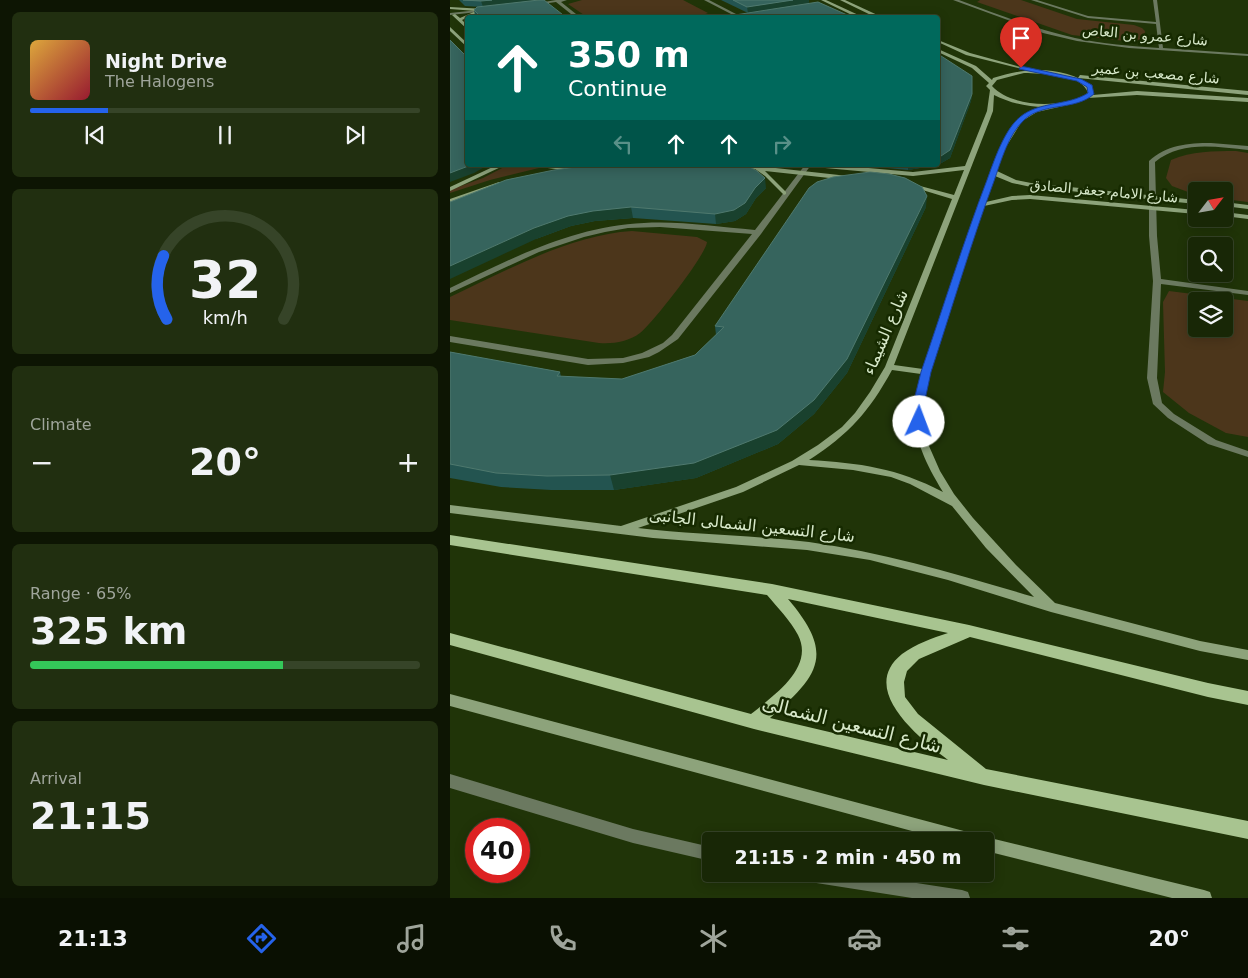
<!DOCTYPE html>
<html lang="en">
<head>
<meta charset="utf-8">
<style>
	:root { --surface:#182706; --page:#212f10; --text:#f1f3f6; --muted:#9fa59b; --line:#364428; --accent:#2563eb }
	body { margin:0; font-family:"DejaVu Sans","Noto Sans Arabic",sans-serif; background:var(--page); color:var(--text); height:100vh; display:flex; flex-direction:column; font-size:19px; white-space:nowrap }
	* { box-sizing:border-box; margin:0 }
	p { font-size:16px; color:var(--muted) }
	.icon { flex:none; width:28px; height:28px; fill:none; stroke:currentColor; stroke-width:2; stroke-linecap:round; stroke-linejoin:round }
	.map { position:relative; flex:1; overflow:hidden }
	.panel { display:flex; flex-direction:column; gap:12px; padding:12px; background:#0d1503; width:450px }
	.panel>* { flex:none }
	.guide { position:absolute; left:15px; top:15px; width:475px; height:152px; border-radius:5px; box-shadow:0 2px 12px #0003,0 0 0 1px var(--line); background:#00695c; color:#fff; overflow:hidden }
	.needle { width:32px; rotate:59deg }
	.buttons { position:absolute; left:738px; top:182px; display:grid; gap:10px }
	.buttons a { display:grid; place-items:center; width:45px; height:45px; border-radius:5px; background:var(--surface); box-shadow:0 2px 12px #0003,0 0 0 1px var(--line); font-size:25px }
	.speed { position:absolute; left:15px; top:818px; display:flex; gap:10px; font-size:25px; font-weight:700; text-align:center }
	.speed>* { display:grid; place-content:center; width:65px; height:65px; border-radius:50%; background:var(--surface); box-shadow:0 2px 12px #0003,0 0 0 1px var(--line); line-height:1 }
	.speed .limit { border:8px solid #d22; background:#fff; color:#111 }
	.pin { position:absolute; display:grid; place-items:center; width:42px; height:42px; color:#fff; margin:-51px -21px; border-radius:50% 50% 50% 0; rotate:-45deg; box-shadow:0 0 5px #0007 }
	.pin .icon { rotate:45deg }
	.me { position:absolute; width:55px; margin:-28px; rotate:2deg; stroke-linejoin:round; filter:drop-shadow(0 0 4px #0008) }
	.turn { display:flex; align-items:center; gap:18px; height:105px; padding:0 20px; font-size:22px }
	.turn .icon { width:65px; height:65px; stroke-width:2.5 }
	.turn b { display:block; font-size:35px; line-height:42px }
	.lanes { display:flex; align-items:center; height:48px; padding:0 20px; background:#0003; justify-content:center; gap:25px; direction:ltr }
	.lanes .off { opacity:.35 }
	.big { font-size:38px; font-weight:800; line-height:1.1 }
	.panel .widget { flex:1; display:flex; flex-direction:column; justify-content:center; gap:8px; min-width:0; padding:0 18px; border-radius:8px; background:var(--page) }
	.panel .dial { align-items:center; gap:0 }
	.dial svg { height:130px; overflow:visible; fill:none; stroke:var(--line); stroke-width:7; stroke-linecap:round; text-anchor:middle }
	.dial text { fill:var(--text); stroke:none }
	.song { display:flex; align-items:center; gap:15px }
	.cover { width:60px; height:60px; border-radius:8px; background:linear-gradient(135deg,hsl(40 70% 55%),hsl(350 70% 35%)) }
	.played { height:5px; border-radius:2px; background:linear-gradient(90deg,var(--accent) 20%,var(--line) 20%) }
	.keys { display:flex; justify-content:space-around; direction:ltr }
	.heat { display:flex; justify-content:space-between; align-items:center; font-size:28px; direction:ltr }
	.charge { height:8px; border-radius:4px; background:linear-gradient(90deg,#34c759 65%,var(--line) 0) }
	.trip { position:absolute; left:252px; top:832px; width:292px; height:50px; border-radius:5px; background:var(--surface); box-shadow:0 2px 12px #0003,0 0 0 1px var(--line); font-weight:800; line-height:50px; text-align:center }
	.tabs { display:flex; height:80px; justify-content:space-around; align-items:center; background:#0a1002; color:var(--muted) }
	.tabs .icon { width:35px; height:35px }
	.tabs .active { color:var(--accent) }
	.tabs b { font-size:22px; color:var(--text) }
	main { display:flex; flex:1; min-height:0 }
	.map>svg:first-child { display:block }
	.green { fill:#4c361b; fill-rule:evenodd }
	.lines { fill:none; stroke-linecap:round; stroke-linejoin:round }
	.street { fill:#6b7960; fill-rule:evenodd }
	.secondary { fill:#8da37b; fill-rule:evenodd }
	.primary { fill:#a8c490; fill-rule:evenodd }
	.wall { fill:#235450 }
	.shaded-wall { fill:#19412e }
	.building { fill:#36645d; stroke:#4f796e }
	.route { fill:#2563eb; stroke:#184099 }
	.labels { text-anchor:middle; stroke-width:5; stroke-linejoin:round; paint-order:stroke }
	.far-street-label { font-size:14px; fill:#d7e8c9; stroke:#162a00 }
	.street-label { font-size:16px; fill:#d7e8c9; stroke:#162a00 }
	.near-street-label { font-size:19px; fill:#d7e8c9; stroke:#162a00 }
</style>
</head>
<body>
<main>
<section class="panel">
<div class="widget">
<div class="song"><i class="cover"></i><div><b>Night Drive</b><p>The Halogens</p></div></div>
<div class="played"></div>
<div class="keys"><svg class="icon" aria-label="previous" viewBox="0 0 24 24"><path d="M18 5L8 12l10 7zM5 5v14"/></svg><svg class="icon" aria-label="pause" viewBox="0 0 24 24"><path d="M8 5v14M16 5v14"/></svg><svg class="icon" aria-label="next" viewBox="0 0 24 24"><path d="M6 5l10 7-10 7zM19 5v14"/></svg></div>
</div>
<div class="widget dial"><svg viewBox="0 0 100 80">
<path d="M14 69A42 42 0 1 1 86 69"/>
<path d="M14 69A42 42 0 0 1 12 30" stroke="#2563eb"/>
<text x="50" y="56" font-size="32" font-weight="700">32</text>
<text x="50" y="72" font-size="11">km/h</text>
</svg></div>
<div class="widget"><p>Climate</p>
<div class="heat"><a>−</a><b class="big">20°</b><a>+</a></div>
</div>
<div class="widget"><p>Range · 65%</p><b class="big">325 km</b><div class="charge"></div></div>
<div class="widget"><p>Arrival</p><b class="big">21:15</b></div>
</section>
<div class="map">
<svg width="798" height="898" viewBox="0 0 798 898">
	<rect width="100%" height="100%" fill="#203408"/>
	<g class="green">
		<polygon points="132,0 233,0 258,13 245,18 137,17 118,4"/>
		<polygon points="530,0 571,0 627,19 684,25 692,28 695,31 694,39 684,42 622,35 527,2"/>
		<path d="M786 151 798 153V202L774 199V191H746V195L722 186 716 178 721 160C742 151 763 151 786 151Z"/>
		<polygon points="58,165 79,165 89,168 40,180 0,193 0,190 33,178"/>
		<path d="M182 231 247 237 257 242C256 255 202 324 190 333 178 342 163 344 149 343L0 320V297C56 271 119 235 182 231Z"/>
		<path d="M719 291 798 301V437L776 433 739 413 713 392 715 372 713 302ZM746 301H774V329H746Z"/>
	</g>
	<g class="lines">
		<g class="street">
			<polygon points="106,0 117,0 111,2 131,18 126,18 106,2 84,5 82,4"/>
			<polygon points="254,0 259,0 286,14 283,15"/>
			<path d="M503 0H509C547 14 585 29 625 38 652 44 681 46 709 48L706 24 638 18 581 0H587L638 16 706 22 703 0H707L713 48 798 54V56L679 48 627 41 593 33Z"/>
			<polygon points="38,9 37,11 0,15 0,13"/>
			<path d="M761 143 798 146V150C766 147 732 140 705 162L707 236 711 279 798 291V295L711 284 707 378 712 403 724 414 766 440 798 451V457L758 444 718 418 703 404 697 378 703 281 699 236V161C716 145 738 143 761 143Z"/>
			<path d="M355 165H361L311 234 228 339 209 352 199 357 173 363 138 365 0 342V336L138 359 173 358 192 353 213 343 222 335 302 234 210 227 178 228 155 232 134 237 89 252 0 293V288C62 258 124 226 194 223 231 221 268 227 305 230Z"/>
			<polygon points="0,774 183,829 261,847 261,861 183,843 0,788"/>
			<polygon points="352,874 408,874 512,890 518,892 520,898 462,898 360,882 354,879"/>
		</g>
		<g class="secondary">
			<polygon points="371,0 376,0 415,18 408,18"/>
			<polygon points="390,0 395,0 434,18 427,18"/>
			<polygon points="0,7 34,9 36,10 26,11 27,13 12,20 18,26 18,30 2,15 5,14 10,18 26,11 0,9"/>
			<polygon points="0,27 18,44 18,48 0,31"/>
			<polygon points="488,40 520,53 578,69 576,70 516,55 488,42"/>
			<path d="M488 49 526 66 542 80 543 78C553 75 564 72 574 71 596 68 625 72 642 87L643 95 687 91 798 98V102L687 95 638 98 622 104 587 112 572 121 556 147 547 171 566 180 581 183 746 200V204L581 187 562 183 545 176 536 202 562 196 580 195 746 210V214L580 199 562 200 534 206 480 372 474 402V421L479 446 490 471 504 494 523 518 566 565 605 603 750 641 798 650V660L750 651 601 612 498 580 420 560 357 550 203 538 0 513V505L171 526 286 487 342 461 368 445 392 427 405 413 420 392 435 367 502 199 456 185 459 183 504 195 514 170 463 176 364 167 361 165H385L463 172 515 166 537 111 540 90 536 86 539 83 522 68 488 52ZM574 73C591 74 632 73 638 93 614 109 562 108 542 86L547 80ZM544 95C560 103 577 107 595 107L583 110 568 119 550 147 528 205 473 369 444 365 540 119 543 111ZM442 370 471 374C458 424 467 449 493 492 447 468 410 463 359 460 399 434 419 412 442 370ZM349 465 403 470 441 477 460 484 502 506 536 548 584 597C509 575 436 553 359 542 302 535 245 535 188 528L293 492Z"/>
			<polygon points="630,75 798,91 798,95 628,78"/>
			<polygon points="47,165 55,165 0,191 0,187"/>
			<polygon points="87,165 139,165 136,167 113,170 90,167"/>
			<polygon points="279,165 299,165 398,176 401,178 398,180 315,171 336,192 336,194 334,195 315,176 305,169 282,167"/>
			<polygon points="49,182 52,184 51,185 0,203 0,199"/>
			<polygon points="774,202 798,205 798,209 774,206"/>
			<polygon points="774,212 798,215 798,219 774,216"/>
			<polygon points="0,694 525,834 530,836 532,838 536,837 754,890 760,892 762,898 722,898 536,851 536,841 499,841 0,706"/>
		</g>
		<path class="primary" d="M0 535 322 584 519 625 758 683 798 691V705L758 697 520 637 469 659 457 671 454 682 455 697 468 714 536 769 798 821V839L534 785 304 729 0 645V633L301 714C323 696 365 668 348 635 340 620 328 608 317 595L0 545ZM338 599 498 633C482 638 466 644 452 654 407 690 471 739 498 760L320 718C370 675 385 654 338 599Z"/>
	</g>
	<g class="wall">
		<polygon points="9,0 85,0 50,5 117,18 27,18 25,16 24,10 31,7 15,6"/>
		<polygon points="271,0 359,0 359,3 298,13"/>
		<polygon points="522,94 521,101 500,158 488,165 458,170 416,166 414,165 488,165"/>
		<polygon points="140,165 316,188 306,198 296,214 285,221 266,224 183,218 145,221 121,226 86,239"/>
		<polygon points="476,207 397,373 364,414 328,444 246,478 164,490 101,490 51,487 0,478 0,352 110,372 111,377 172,379 245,355 266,335 265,326"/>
	</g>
	<g class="shaded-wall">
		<polygon points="42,0 85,0 33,7 31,1"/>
		<polygon points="343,0 359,0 359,3 298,13 297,7"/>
		<polygon points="522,94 521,101 500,158 488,165 458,170 458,165 488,165 488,158"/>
		<polygon points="21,165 38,165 24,173 0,182 0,173"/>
		<polygon points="315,178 316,188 306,198 296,214 285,221 266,224 265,214 305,188"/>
		<polygon points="477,196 476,207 397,373 364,414 328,444 246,478 164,490 160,475"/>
		<polygon points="181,207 183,218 145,221 121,226 86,239 0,279 0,266 84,228 118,216 143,211"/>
	</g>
	<g class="building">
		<polygon points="13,0 42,0 31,1"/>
		<polygon points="89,0 94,0 117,18 32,18 24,10 27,7"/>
		<polygon points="283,0 343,0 297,7"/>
		<polygon points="368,2 404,18 266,18"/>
		<polygon points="0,40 18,58 18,165 21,165 0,173"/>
		<polygon points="488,54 522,76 522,94 500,150 488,158"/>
		<polygon points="140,165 296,165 307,171 315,178 305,188 295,203 284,210 265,214 181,207 143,211 118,216 84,228 0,266 0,202 56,180 104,170"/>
		<polygon points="420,172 439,174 455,178 472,187 477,196 397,359 364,400 327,430 244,463 160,475 97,476 46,473 0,464 0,352 110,372 107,376 172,379 245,355 274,327 265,326 359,188 367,182 383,177"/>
	</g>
	<path class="route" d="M571 66 631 79 642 85 644 94C625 111 593 102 574 120 558 135 551 161 544 181 521 243 502 308 481 372L475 400 474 422 473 424H465L464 422V400L471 372C493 308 513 243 537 180 544 161 554 130 570 117 589 101 618 106 638 93L637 87 627 81 569 69Z"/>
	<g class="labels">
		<g class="far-street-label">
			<text transform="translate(695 35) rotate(5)" y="5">شارع عمرو بن العاص</text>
			<text transform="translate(706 73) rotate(5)" y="5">شارع مصعب بن عمير</text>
			<text transform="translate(654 191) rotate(5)" y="5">شارع الامام جعفر الصادق</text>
		</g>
		<g class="street-label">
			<text transform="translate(435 332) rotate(-67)" y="6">شارع الشيماء</text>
			<text transform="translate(302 525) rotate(6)" y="6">شارع التسعين الشمالى الجانبى</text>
		</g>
		<g class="near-street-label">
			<text transform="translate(402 724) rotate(14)" y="7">شارع التسعين الشمالى</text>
		</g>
	</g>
</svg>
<div class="buttons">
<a><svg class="needle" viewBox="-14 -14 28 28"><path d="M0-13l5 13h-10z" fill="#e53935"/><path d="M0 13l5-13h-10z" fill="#9fa59b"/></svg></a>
<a><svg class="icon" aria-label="search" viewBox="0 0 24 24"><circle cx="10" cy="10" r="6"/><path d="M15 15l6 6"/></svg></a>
<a><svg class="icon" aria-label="layers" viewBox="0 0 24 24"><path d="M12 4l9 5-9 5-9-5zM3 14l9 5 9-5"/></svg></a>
</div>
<div class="speed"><div class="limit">40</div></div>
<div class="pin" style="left:571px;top:68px;background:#d93025"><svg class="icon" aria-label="arrive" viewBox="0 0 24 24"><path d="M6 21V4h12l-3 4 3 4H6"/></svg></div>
<svg class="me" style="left:469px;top:422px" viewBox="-20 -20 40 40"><circle r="19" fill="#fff"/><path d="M0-13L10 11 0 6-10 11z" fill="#2563eb"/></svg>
<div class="trip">21:15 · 2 min · 450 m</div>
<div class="guide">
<div class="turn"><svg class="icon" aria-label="ahead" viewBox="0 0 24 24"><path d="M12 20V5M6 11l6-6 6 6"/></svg><div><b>350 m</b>Continue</div></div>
<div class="lanes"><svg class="icon off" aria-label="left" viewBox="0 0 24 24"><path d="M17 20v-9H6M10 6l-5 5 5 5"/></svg><svg class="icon" aria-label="ahead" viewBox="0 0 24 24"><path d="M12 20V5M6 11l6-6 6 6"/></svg><svg class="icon" aria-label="ahead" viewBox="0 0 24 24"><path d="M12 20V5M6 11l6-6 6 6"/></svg><svg class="icon off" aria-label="right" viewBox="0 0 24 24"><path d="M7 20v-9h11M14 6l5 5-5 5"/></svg></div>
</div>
</div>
</main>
<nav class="tabs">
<b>21:13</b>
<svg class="icon active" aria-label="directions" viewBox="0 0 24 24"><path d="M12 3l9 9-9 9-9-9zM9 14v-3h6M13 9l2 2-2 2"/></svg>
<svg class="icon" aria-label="music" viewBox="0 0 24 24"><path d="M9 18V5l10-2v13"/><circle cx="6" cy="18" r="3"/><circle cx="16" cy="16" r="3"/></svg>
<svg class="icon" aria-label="phone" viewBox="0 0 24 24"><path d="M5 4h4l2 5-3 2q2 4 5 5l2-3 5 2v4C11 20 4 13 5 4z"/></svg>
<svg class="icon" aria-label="climate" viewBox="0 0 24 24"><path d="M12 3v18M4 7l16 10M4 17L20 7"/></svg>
<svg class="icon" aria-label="car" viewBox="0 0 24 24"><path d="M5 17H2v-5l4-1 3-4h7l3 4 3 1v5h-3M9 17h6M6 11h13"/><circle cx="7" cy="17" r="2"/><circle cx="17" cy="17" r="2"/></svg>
<svg class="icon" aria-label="filters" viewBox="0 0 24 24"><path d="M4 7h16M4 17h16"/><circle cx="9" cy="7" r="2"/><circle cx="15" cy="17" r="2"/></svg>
<b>20°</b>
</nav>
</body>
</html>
